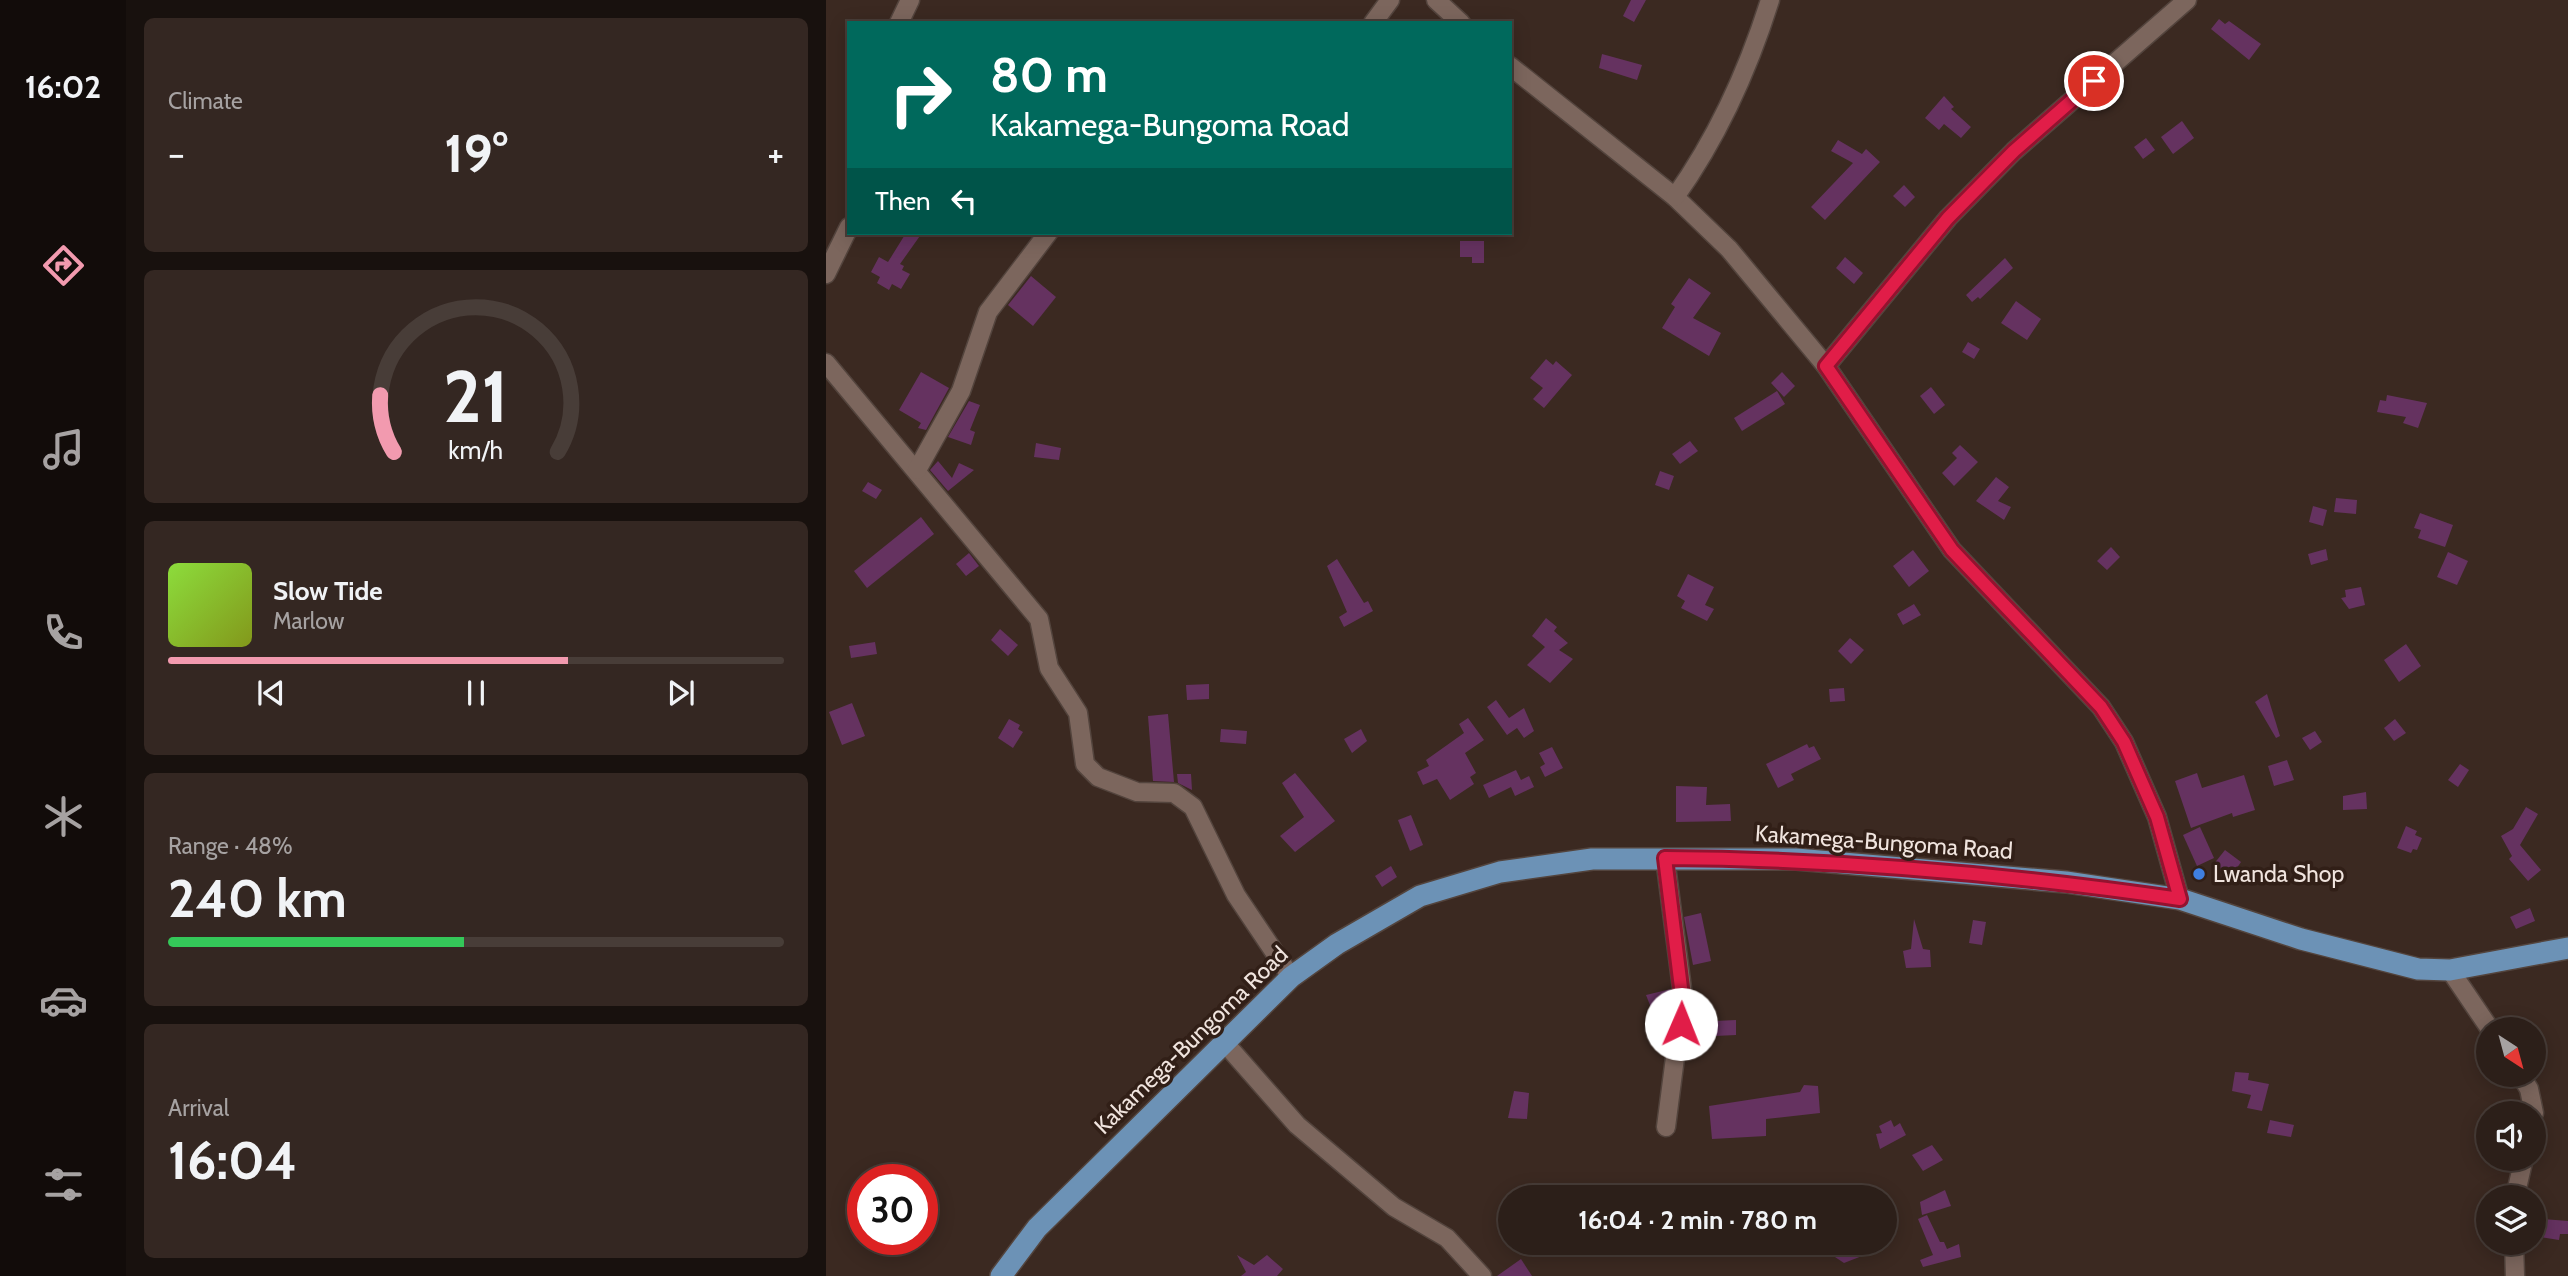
<!DOCTYPE html>
<html lang="en">
<head>
<meta charset="utf-8">
<style>
	:root { --surface:#2c1f19; --page:#342722; --text:#f1f3f6; --muted:#a6a2a2; --line:#483d38; --accent:#f29aaf }
	body { margin:0; font-family:Cabin,sans-serif; background:var(--page); color:var(--text); height:100vh; display:flex; flex-direction:column; font-size:26px; white-space:nowrap }
	* { box-sizing:border-box; margin:0 }
	p { font-size:23px; color:var(--muted) }
	.icon { flex:none; width:38px; height:38px; fill:none; stroke:currentColor; stroke-width:2; stroke-linecap:round; stroke-linejoin:round }
	.map { position:relative; flex:1; overflow:hidden }
	.side { display:flex; flex-direction:column; gap:18px; padding:18px; background:#18110e; width:700px }
	.side>* { flex:none }
	.top-card { position:absolute; left:21px; top:21px; width:665px; height:214px; border-radius:0px; box-shadow:0 4px 18px #0003,0 0 0 2px var(--line); background:#00695c; color:#fff; overflow:hidden }
	.needle { width:46px; rotate:144deg }
	.tools { position:absolute; left:1650px; top:1017px; display:grid; gap:14px }
	.tools a { display:grid; place-items:center; width:70px; height:70px; border-radius:50%; background:var(--surface); box-shadow:0 4px 18px #0003,0 0 0 2px var(--line); font-size:35px }
	.speed { position:absolute; left:21px; top:1164px; display:flex; gap:14px; font-size:35px; font-weight:700; text-align:center }
	.speed>* { display:grid; place-content:center; width:91px; height:91px; border-radius:50%; background:var(--surface); box-shadow:0 4px 18px #0003,0 0 0 2px var(--line); line-height:1 }
	.speed .limit { border:10px solid #d22; background:#fff; color:#111 }
	.pin { position:absolute; display:grid; place-items:center; width:60px; height:60px; color:#fff; margin:-30px; border:4px solid #fff; border-radius:50%; box-shadow:0 2px 7px #0007 }
	.me { position:absolute; width:77px; margin:-38px; rotate:1deg; stroke-linejoin:round; filter:drop-shadow(0 0 5px #0008) }
	.turn { display:flex; align-items:center; gap:24px; height:147px; padding:0 28px; font-size:32px }
	.turn .icon { width:91px; height:91px; stroke-width:2.5 }
	.turn b { display:block; font-size:49px; line-height:60px }
	.then { display:flex; align-items:center; height:66px; padding:0 28px; background:#0003; gap:14px; font-size:26px }
	.big { font-size:52px; font-weight:800; line-height:1.1 }
	.side .tile { flex:1; display:flex; flex-direction:column; justify-content:center; gap:10px; min-width:0; padding:0 24px; border-radius:10px; background:var(--page) }
	.side .dial { align-items:center; gap:0 }
	.dial svg { height:182px; overflow:visible; fill:none; stroke:var(--line); stroke-width:7; stroke-linecap:round; text-anchor:middle }
	.dial text { fill:var(--text); stroke:none }
	.song { display:flex; align-items:center; gap:21px }
	.cover { width:84px; height:84px; border-radius:10px; background:linear-gradient(135deg,hsl(90 70% 55%),hsl(70 70% 35%)) }
	.played { height:7px; border-radius:4px; background:linear-gradient(90deg,var(--accent) 65%,var(--line) 65%) }
	.keys { display:flex; justify-content:space-around; direction:ltr }
	.heat { display:flex; justify-content:space-between; align-items:center; font-size:38px; direction:ltr }
	.charge { height:10px; border-radius:5px; background:linear-gradient(90deg,#34c759 48%,var(--line) 0) }
	.trip { position:absolute; left:672px; top:1185px; width:399px; height:70px; border-radius:35px; background:var(--surface); box-shadow:0 4px 18px #0003,0 0 0 2px var(--line); font-weight:800; line-height:70px; text-align:center }
	main { display:flex; flex:1; min-height:0 }
	.dock { display:flex; flex-direction:column; width:126px; justify-content:space-around; align-items:center; background:#120c0a; color:var(--muted) }
	.dock .icon { width:49px; height:49px }
	.dock .active { color:var(--accent) }
	.dock b { font-size:32px; color:var(--text) }
	.map>svg:first-child { display:block }
	.building { fill:#653260 }
	.lines { fill:none; stroke-linecap:round; stroke-linejoin:round }
	.minor-casing { stroke:#53443d; stroke-width:21 }
	.major-casing { stroke:#53443d; stroke-width:24 }
	.minor { stroke:#7c665d; stroke-width:18 }
	.major { stroke:#6c92b6; stroke-width:21 }
	.route-casing { stroke:#92132f; stroke-width:18 }
	.route { stroke:#e11d48; stroke-width:12 }
	.shop-dot { fill:#3f7fe0; stroke:#311f17; stroke-width:2.5 }
	.labels { text-anchor:middle; stroke-width:7; stroke-linejoin:round; paint-order:stroke }
	.street-label { font-size:23px; fill:#f0e4de; stroke:#311f17 }
	.poi-label { font-size:23px; fill:#f0e4de; stroke:#311f17; text-anchor:start }
</style>
</head>
<body>
<main>
<nav class="dock">
<b>16:02</b>
<svg class="icon active" aria-label="directions" viewBox="0 0 24 24"><path d="M12 3l9 9-9 9-9-9zM9 14v-3h6M13 9l2 2-2 2"/></svg>
<svg class="icon" aria-label="music" viewBox="0 0 24 24"><path d="M9 18V5l10-2v13"/><circle cx="6" cy="18" r="3"/><circle cx="16" cy="16" r="3"/></svg>
<svg class="icon" aria-label="phone" viewBox="0 0 24 24"><path d="M5 4h4l2 5-3 2q2 4 5 5l2-3 5 2v4C11 20 4 13 5 4z"/></svg>
<svg class="icon" aria-label="climate" viewBox="0 0 24 24"><path d="M12 3v18M4 7l16 10M4 17L20 7"/></svg>
<svg class="icon" aria-label="car" viewBox="0 0 24 24"><path d="M5 17H2v-5l4-1 3-4h7l3 4 3 1v5h-3M9 17h6M6 11h13"/><circle cx="7" cy="17" r="2"/><circle cx="17" cy="17" r="2"/></svg>
<svg class="icon" aria-label="filters" viewBox="0 0 24 24"><path d="M4 7h16M4 17h16"/><circle cx="9" cy="7" r="2"/><circle cx="15" cy="17" r="2"/></svg>
</nav>
<section class="side">
<div class="tile"><p>Climate</p>
<div class="heat"><a>−</a><b class="big">19°</b><a>+</a></div>
</div>
<div class="tile dial"><svg viewBox="0 0 100 80">
<path d="M14 69A42 42 0 1 1 86 69"/>
<path d="M14 69A42 42 0 0 1 8 44" stroke="#f29aaf"/>
<text x="50" y="56" font-size="32" font-weight="700">21</text>
<text x="50" y="72" font-size="11">km/h</text>
</svg></div>
<div class="tile">
<div class="song"><i class="cover"></i><div><b>Slow Tide</b><p>Marlow</p></div></div>
<div class="played"></div>
<div class="keys"><svg class="icon" aria-label="previous" viewBox="0 0 24 24"><path d="M18 5L8 12l10 7zM5 5v14"/></svg><svg class="icon" aria-label="pause" viewBox="0 0 24 24"><path d="M8 5v14M16 5v14"/></svg><svg class="icon" aria-label="next" viewBox="0 0 24 24"><path d="M6 5l10 7-10 7zM19 5v14"/></svg></div>
</div>
<div class="tile"><p>Range · 48%</p><b class="big">240 km</b><div class="charge"></div></div>
<div class="tile"><p>Arrival</p><b class="big">16:04</b></div>
</section>
<div class="map">
<svg width="1742" height="1276" viewBox="0 0 1742 1276">
	<rect width="100%" height="100%" fill="#3b2921"/>
	<g class="building">
		<polygon points="805,0 820,0 808,22 797,16"/>
		<polygon points="1393,19 1399,24 1403,21 1435,44 1423,60 1385,29"/>
		<polygon points="776,54 816,65 811,80 773,68"/>
		<polygon points="1118,96 1128,107 1125,109 1145,127 1135,138 1118,124 1113,130 1099,118"/>
		<polygon points="1356,121 1368,138 1347,154 1335,137"/>
		<polygon points="1320,138 1329,150 1317,159 1308,147"/>
		<polygon points="1012,140 1036,154 1040,149 1054,162 999,220 985,207 1027,163 1005,151"/>
		<polygon points="1078,185 1089,197 1079,207 1067,196"/>
		<polygon points="80,233 96,233 74,264 78,266 76,270 84,274 75,289 66,284 63,290 51,283 54,277 45,272 53,257 62,262"/>
		<polygon points="634,241 658,241 658,263 646,263 646,257 634,257"/>
		<polygon points="1019,257 1037,273 1028,284 1010,268"/>
		<polygon points="1179,258 1187,268 1154,299 1152,297 1146,302 1140,295"/>
		<polygon points="205,276 230,297 207,326 182,305"/>
		<polygon points="863,278 885,293 867,318 895,333 883,356 836,328 849,307 845,304"/>
		<polygon points="1190,301 1215,319 1201,340 1175,323"/>
		<polygon points="1142,342 1154,349 1148,359 1136,352"/>
		<polygon points="720,359 727,365 730,361 746,375 718,408 707,399 717,388 704,378"/>
		<polygon points="95,372 123,388 100,430 92,428 95,423 73,410"/>
		<polygon points="956,372 969,386 958,397 945,383"/>
		<polygon points="1105,387 1119,405 1108,414 1094,396"/>
		<polygon points="951,391 959,404 916,431 908,418"/>
		<polygon points="1561,395 1601,403 1592,428 1577,423 1580,417 1551,412 1554,400 1560,401"/>
		<polygon points="143,401 154,405 144,430 149,432 145,445 122,437"/>
		<polygon points="864,441 872,451 854,464 846,454"/>
		<polygon points="210,443 235,448 233,460 208,457"/>
		<polygon points="1134,445 1152,462 1128,486 1116,473 1131,458 1126,453"/>
		<polygon points="112,461 126,478 133,463 148,470 122,491 104,470"/>
		<polygon points="834,471 848,476 843,490 829,485"/>
		<polygon points="1170,477 1183,487 1172,501 1185,507 1178,520 1150,501"/>
		<polygon points="42,482 56,490 50,499 36,491"/>
		<polygon points="1510,498 1531,500 1530,514 1508,512"/>
		<polygon points="1487,506 1501,510 1497,526 1483,522"/>
		<polygon points="1594,513 1627,525 1619,547 1592,538 1595,530 1588,528"/>
		<polygon points="95,517 108,534 41,588 28,571"/>
		<polygon points="1285,547 1294,557 1281,570 1271,561"/>
		<polygon points="1500,549 1502,560 1485,565 1482,554"/>
		<polygon points="1087,550 1103,571 1083,587 1067,566"/>
		<polygon points="1622,552 1642,561 1631,585 1611,577"/>
		<polygon points="143,553 153,566 140,576 130,564"/>
		<polygon points="511,559 538,603 542,601 547,611 518,627 513,617 521,612 501,566"/>
		<polygon points="862,574 888,587 879,605 888,609 881,621 855,608 859,601 851,596"/>
		<polygon points="1535,587 1539,605 1523,609 1515,598 1520,597 1519,590"/>
		<polygon points="1088,604 1095,615 1077,625 1071,614"/>
		<polygon points="720,618 731,627 728,631 742,643 733,650 747,659 724,683 701,665 719,647 706,636"/>
		<polygon points="174,629 192,645 182,656 165,640"/>
		<polygon points="1024,638 1038,650 1025,664 1012,651"/>
		<polygon points="49,642 51,654 25,658 23,646"/>
		<polygon points="1580,644 1595,666 1573,682 1558,660"/>
		<polygon points="383,684 383,699 361,700 360,685"/>
		<polygon points="1018,688 1019,701 1004,702 1003,689"/>
		<polygon points="1441,694 1454,736 1450,738 1429,702"/>
		<polygon points="670,700 683,718 698,708 708,731 698,738 691,728 681,735 661,707"/>
		<polygon points="26,703 39,736 16,745 3,712"/>
		<polygon points="342,714 348,782 327,781 322,716"/>
		<polygon points="642,718 658,740 639,753 650,773 644,777 648,784 624,800 611,779 597,785 591,772 603,766 600,760 638,733 633,724"/>
		<polygon points="183,719 194,725 192,729 197,732 187,748 172,738"/>
		<polygon points="1569,719 1580,733 1568,741 1558,728"/>
		<polygon points="395,729 421,731 420,744 394,742"/>
		<polygon points="535,729 541,741 526,753 518,739"/>
		<polygon points="1489,731 1496,742 1484,750 1476,738"/>
		<polygon points="981,744 983,748 988,746 995,759 965,774 968,780 952,788 940,764"/>
		<polygon points="726,747 737,768 719,777 714,767 719,764 713,753"/>
		<polygon points="1461,760 1468,780 1448,786 1442,766"/>
		<polygon points="1634,764 1643,770 1632,787 1622,780"/>
		<polygon points="690,770 695,780 703,776 708,787 689,796 685,787 663,798 657,785"/>
		<polygon points="469,773 509,821 469,852 454,836 478,817 456,783"/>
		<polygon points="1371,773 1376,788 1418,775 1429,810 1407,817 1406,813 1365,828 1349,781"/>
		<polygon points="351,774 365,774 366,790 352,783"/>
		<polygon points="850,786 881,787 880,805 904,804 905,821 850,822"/>
		<polygon points="1540,792 1541,809 1517,810 1517,796"/>
		<polygon points="1700,807 1712,814 1694,845 1715,870 1702,881 1683,859 1686,856 1675,836 1687,829"/>
		<polygon points="585,815 597,845 584,851 572,820"/>
		<polygon points="1580,826 1591,831 1589,835 1596,838 1591,850 1587,849 1585,853 1571,848"/>
		<polygon points="1374,827 1388,858 1371,866 1357,835"/>
		<polygon points="1399,850 1415,862 1404,878 1387,865"/>
		<polygon points="565,866 571,877 556,887 549,876"/>
		<polygon points="1704,908 1709,921 1690,929 1684,917"/>
		<polygon points="875,913 885,961 867,965 858,917"/>
		<polygon points="1088,919 1097,949 1104,950 1105,967 1080,968 1077,951 1085,949"/>
		<polygon points="1147,920 1160,922 1156,945 1143,943"/>
		<polygon points="845,989 843,1015 829,1018 820,995"/>
		<polygon points="910,1020 910,1035 889,1036 889,1021"/>
		<polygon points="1409,1072 1423,1073 1422,1080 1443,1084 1436,1111 1421,1108 1425,1095 1406,1091"/>
		<polygon points="978,1085 992,1086 994,1113 940,1119 940,1136 886,1139 883,1106 974,1092"/>
		<polygon points="688,1091 703,1093 701,1119 682,1118"/>
		<polygon points="1065,1120 1068,1127 1074,1123 1080,1135 1054,1149 1050,1134 1056,1133 1053,1126"/>
		<polygon points="1444,1120 1468,1125 1465,1137 1441,1133"/>
		<polygon points="1106,1145 1117,1160 1097,1171 1086,1155"/>
		<polygon points="1119,1190 1125,1206 1096,1215 1094,1202"/>
		<polygon points="1101,1215 1114,1242 1118,1242 1121,1249 1133,1244 1135,1257 1097,1267 1094,1260 1107,1255 1092,1219"/>
		<polygon points="1717,1219 1742,1221 1742,1234 1734,1234 1733,1240 1714,1237"/>
		<polygon points="1009,1242 1031,1242 1036,1256 1018,1263 1009,1257"/>
		<polygon points="411,1255 428,1265 441,1255 457,1269 451,1276 415,1276 420,1272"/>
		<polygon points="695,1259 706,1276 671,1276"/>
	</g>
	<g class="lines">
		<g class="minor-casing">
			<g id="minor">
				<polyline points="610,0 635,23"/>
				<polyline points="73,23 84,0"/>
				<polyline points="547,23 564,0"/>
				<polyline points="684,66 849,197 903,249 1000,366 1126,550 1275,707 1298,742 1331,817 1354,899"/>
				<path d="M849 197C891 138 922 70 944 0"/>
				<polyline points="0,274 23,227"/>
				<polyline points="0,363 213,619 223,668 252,713 259,764 272,777 311,792 348,793 367,807 410,895 465,977"/>
				<polyline points="1000,366 1122,218 1188,151 1361,0"/>
				<polyline points="91,470 135,391 162,312 222,233"/>
				<polyline points="839,858 857,996 840,1127"/>
				<polyline points="1624,970 1664,1029"/>
				<polyline points="398,1042 471,1125 568,1207 621,1238 656,1276"/>
				<polyline points="1694,1074 1703,1089 1708,1113"/>
				<polyline points="1689,1197 1698,1158"/>
				<polyline points="1688,1242 1689,1276"/>
			</g>
		</g>
		<g class="major-casing">
			<polyline id="major" points="175,1276 211,1228 465,977 511,944 594,896 674,872 766,859 970,859 1240,882 1354,899 1475,939 1592,969 1624,970 1742,948"/>
		</g>
		<use href="#minor" class="minor"/>
		<use href="#major" class="major"/>
	</g>
	<g class="lines">
		<g class="route-casing">
			<path id="route" d="M855 1024 856 996 839 858C1012 859 1183 874 1354 899L1331 817 1298 742 1275 707 1126 550 1000 366 1122 218 1188 151 1268 81"/>
		</g>
		<use href="#route" class="route"/>
	</g>
	<circle class="shop-dot" cx="1373" cy="874" r="7"/>
	<g class="labels">
		<g class="street-label">
			<text transform="translate(1058 842) rotate(4)" y="8">Kakamega-Bungoma Road</text>
			<text transform="translate(365 1040) rotate(-44)" y="8">Kakamega-Bungoma Road</text>
		</g>
		<g class="poi-label">
			<text x="1387" y="882">Lwanda Shop</text>
		</g>
	</g>
</svg>
<div class="tools">
<a><svg class="needle" viewBox="-14 -14 28 28"><path d="M0-13l5 13h-10z" fill="#e53935"/><path d="M0 13l5-13h-10z" fill="#a6a2a2"/></svg></a>
<a><svg class="icon" aria-label="sound" viewBox="0 0 24 24"><path d="M4 9h4l5-4v14l-5-4H4zM17 9q2 3 0 6"/></svg></a>
<a><svg class="icon" aria-label="layers" viewBox="0 0 24 24"><path d="M12 4l9 5-9 5-9-5zM3 14l9 5 9-5"/></svg></a>
</div>
<div class="speed"><div class="limit">30</div></div>
<div class="pin" style="left:1268px;top:81px;background:#d93025"><svg class="icon" aria-label="arrive" viewBox="0 0 24 24"><path d="M6 21V4h12l-3 4 3 4H6"/></svg></div>
<svg class="me" style="left:855px;top:1024px" viewBox="-20 -20 40 40"><circle r="19" fill="#fff"/><path d="M0-13L10 11 0 6-10 11z" fill="#e11d48"/></svg>
<div class="trip">16:04 · 2 min · 780 m</div>
<div class="top-card">
<div class="turn"><svg class="icon" aria-label="right" viewBox="0 0 24 24"><path d="M7 20v-9h11M14 6l5 5-5 5"/></svg><div><b>80 m</b>Kakamega-Bungoma Road</div></div>
<div class="then">Then<svg class="icon" aria-label="left" viewBox="0 0 24 24"><path d="M17 20v-9H6M10 6l-5 5 5 5"/></svg></div>
</div>
</div>
</main>
</body>
</html>
